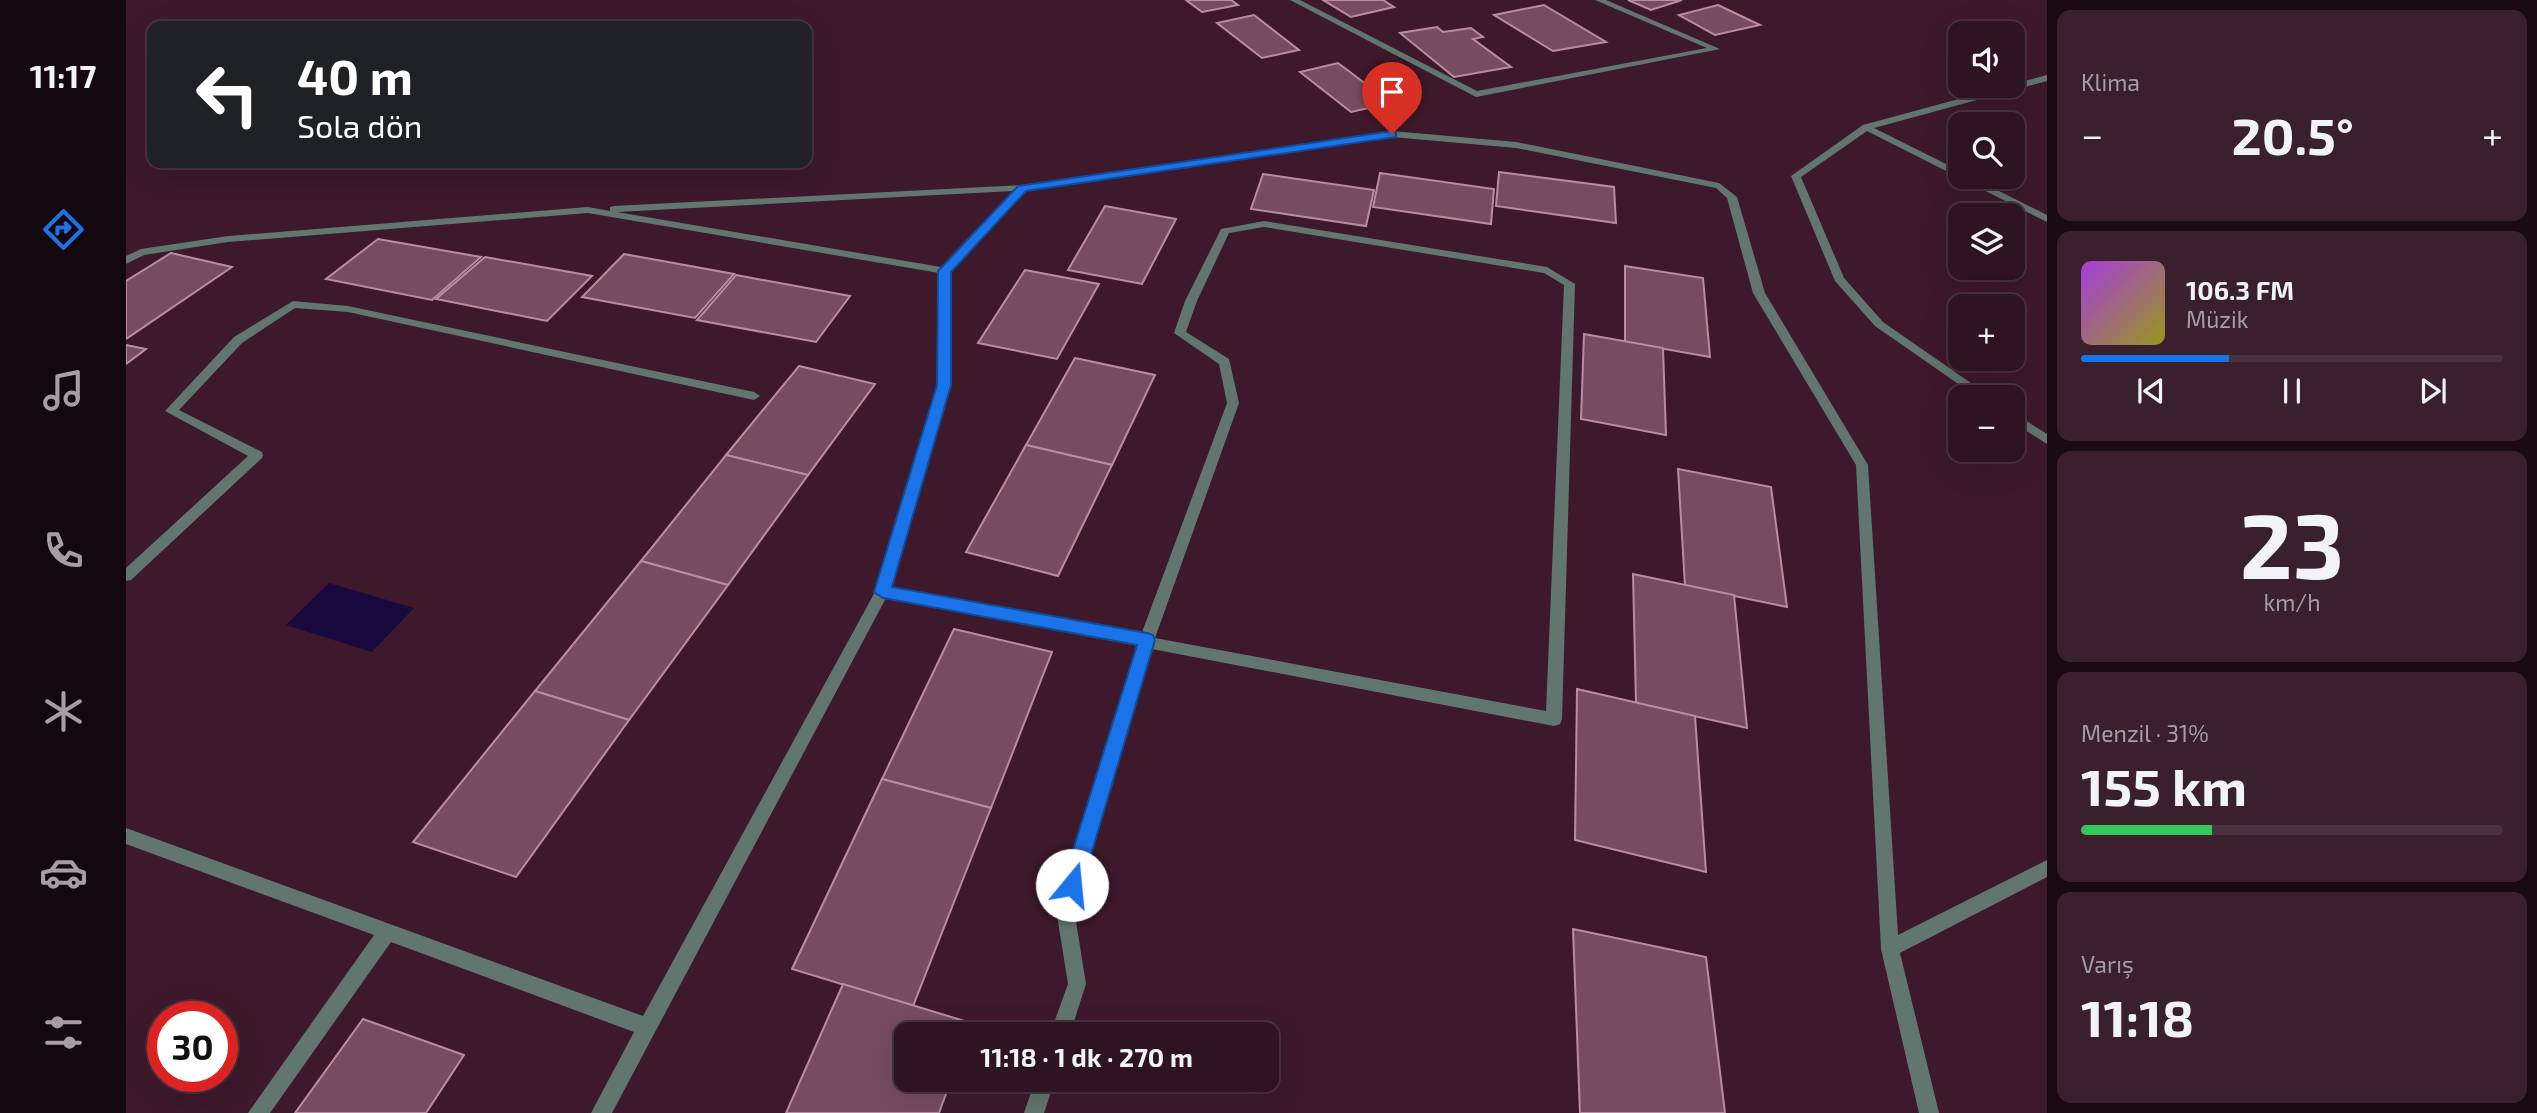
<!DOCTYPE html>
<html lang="tr">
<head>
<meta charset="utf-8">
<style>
	:root { --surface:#2e1320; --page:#3a202d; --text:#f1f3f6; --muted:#a79ea5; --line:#49323e; --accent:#1a73e8 }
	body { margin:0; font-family:"Exo 2",sans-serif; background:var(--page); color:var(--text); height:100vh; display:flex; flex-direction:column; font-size:26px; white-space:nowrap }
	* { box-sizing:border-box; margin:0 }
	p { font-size:23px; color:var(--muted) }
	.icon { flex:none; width:38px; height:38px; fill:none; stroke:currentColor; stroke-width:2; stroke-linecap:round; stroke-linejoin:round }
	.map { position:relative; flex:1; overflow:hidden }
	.panel { display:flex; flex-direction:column; gap:10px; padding:10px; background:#190a12; width:490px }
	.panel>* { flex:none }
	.hud { position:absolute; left:21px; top:21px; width:665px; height:147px; border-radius:14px; box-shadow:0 7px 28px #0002,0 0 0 2px var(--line); background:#202124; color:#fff; overflow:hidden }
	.fabs { position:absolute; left:1822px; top:21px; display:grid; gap:14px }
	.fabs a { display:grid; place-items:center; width:77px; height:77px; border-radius:14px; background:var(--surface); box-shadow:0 7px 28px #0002,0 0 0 2px var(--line); font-size:35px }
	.speed { position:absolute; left:21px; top:1001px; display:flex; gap:14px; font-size:35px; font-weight:700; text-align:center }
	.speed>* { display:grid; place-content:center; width:91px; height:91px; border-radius:50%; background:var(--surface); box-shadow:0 7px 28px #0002,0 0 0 2px var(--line); line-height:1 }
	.speed .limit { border:10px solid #d22; background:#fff; color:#111 }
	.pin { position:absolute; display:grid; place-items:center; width:60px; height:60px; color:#fff; margin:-72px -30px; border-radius:50% 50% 50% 0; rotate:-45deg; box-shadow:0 0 7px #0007 }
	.pin .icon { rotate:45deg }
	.me { position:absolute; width:77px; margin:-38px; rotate:17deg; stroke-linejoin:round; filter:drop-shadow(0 0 5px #0008) }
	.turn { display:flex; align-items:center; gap:24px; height:147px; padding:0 35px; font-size:32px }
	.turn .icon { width:91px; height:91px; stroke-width:2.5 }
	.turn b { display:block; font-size:49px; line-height:60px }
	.big { font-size:52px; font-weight:700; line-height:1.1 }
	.panel .card { flex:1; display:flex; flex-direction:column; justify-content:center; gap:10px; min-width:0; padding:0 24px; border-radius:14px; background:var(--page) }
	.panel .dial { align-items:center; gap:0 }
	.dial b { font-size:91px; line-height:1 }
	.song { display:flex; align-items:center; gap:21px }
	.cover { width:84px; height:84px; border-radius:10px; background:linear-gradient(135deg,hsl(280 70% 55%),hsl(60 70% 35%)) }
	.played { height:7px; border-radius:4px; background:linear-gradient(90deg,var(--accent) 35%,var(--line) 35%) }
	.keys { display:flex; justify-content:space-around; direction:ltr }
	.heat { display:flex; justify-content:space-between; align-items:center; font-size:38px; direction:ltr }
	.charge { height:10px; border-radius:5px; background:linear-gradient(90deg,#34c759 31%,var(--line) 0) }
	.trip { position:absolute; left:768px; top:1022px; width:385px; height:70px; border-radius:14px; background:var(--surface); box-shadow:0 7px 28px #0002,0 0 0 2px var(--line); font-weight:700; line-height:70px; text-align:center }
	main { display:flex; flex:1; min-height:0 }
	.tab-bar { display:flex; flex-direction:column; width:126px; justify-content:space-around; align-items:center; background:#12080d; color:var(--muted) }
	.tab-bar .icon { width:49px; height:49px }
	.tab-bar .selected { color:var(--accent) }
	.tab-bar b { font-size:32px; color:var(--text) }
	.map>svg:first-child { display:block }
	.water { fill:#1a093e }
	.building { fill:#764d60; stroke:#ba8ca0; stroke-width:2 }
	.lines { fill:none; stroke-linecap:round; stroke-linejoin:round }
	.street { fill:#61766e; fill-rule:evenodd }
	.route { fill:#1a73e8; stroke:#114b97; stroke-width:2 }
</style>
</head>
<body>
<main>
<nav class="tab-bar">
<b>11:17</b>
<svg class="icon selected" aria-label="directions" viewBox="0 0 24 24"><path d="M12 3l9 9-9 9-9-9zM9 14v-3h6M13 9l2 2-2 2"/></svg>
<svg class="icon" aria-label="music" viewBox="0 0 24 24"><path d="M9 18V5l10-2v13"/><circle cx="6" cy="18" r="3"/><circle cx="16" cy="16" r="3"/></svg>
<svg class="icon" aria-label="phone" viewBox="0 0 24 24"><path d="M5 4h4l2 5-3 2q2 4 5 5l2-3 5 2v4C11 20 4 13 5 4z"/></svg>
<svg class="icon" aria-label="climate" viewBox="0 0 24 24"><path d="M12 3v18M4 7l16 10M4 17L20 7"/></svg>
<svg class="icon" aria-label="car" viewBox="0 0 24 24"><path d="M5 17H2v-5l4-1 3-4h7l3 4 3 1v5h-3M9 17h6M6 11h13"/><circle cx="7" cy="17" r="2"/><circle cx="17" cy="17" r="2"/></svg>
<svg class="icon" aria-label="filters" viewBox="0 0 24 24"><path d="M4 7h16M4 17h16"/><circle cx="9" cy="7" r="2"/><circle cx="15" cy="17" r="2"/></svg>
</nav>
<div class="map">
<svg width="1921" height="1113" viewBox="0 0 1921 1113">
	<rect width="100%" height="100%" fill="#3d192b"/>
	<polygon class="water" points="203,583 288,608 246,652 160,625"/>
	<g class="building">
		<polygon points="1060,0 1105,0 1112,5 1076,12"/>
		<polygon points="1197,0 1257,0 1268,7 1225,17"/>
		<polygon points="1502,0 1556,0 1525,10"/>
		<polygon points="1418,5 1480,42 1427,51 1368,15"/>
		<polygon points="1592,5 1634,25 1589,35 1553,15"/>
		<polygon points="1128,15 1173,50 1136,58 1091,23"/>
		<polygon points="1311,27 1317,32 1345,28 1357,37 1347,39 1385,67 1328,77 1274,33"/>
		<polygon points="1212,63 1265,103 1225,112 1174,72"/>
		<polygon points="1373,172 1488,187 1490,223 1370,206"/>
		<polygon points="1254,173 1368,189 1365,224 1247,207"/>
		<polygon points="1137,174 1248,190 1240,226 1125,209"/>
		<polygon points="979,206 1050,219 1016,284 942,270"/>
		<polygon points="252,239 355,257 306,300 200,279"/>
		<polygon points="45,253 106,267 0,339 0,281"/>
		<polygon points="498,254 608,274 569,318 456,297"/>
		<polygon points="359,257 466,276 421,321 310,299"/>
		<polygon points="1499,266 1577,278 1584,357 1499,342"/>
		<polygon points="899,270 973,284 931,359 852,343"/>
		<polygon points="610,275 724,296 690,342 571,320"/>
		<polygon points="1458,334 1537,348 1540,435 1455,419"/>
		<polygon points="0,345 20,349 0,364"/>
		<polygon points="949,358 1029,375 986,465 900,445"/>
		<polygon points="673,366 749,384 682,475 600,455"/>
		<polygon points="900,445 986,465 932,576 840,552"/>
		<polygon points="600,455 682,475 602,585 515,561"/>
		<polygon points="1552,469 1645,487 1661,607 1559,586"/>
		<polygon points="515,561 602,585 503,720 409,691"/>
		<polygon points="1507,574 1608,595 1621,728 1510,703"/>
		<polygon points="828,629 926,652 865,808 756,779"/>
		<polygon points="1451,689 1569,716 1580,872 1449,840"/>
		<polygon points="409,691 503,720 390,877 287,842"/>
		<polygon points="756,779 865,808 787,1006 666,969"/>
		<polygon points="1447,929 1580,957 1599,1113 1454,1113"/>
		<polygon points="717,984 845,1023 841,1034 780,1034 780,1080 825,1080 813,1113 660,1113"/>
		<polygon points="237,1019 338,1055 300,1113 169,1113"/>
	</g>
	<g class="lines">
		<g class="street">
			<polygon points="1164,0 1174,0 1351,91 1581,48 1469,0 1480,0 1594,49 1350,97"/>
			<polygon points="1921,75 1921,81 1748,128 1834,171 1834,177 1845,177 1921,215 1921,222 1741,131 1675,177 1718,278 1757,322 1865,397 1851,397 1749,326 1709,281 1665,176 1737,125"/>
			<path d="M1266 131 1390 142 1593 183 1611 197 1639 293 1742 465 1772 935 1921 860V877L1774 953 1813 1113H1793L1755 949 1730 465 1627 293 1601 198 1590 188 1390 148 1266 137 899 191 823 272 824 385 764 588 1015 635 1101 403 1093 364 1048 333 1059 301 1095 229 1138 221 1421 267 1449 284 1436 719 1434 724 1428 726 1026 649 948 909 960 984 944 1034H924L942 984 930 909 1012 646 760 598 486 1113H465L508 1032 265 942 144 1113H122L248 935 0 844V828L517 1016 749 592 812 385 813 273 462 213 102 242 18 255 0 264V256L15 249 102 236 462 207 484 211V207L488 206 896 185ZM887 191 815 267 491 212ZM1138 227 1418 273 1438 285 1420 711 1029 638 1113 403 1103 359 1060 332 1071 301 1103 233Z"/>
			<polygon points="167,301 222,306 628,392 634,396 628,400 222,312 169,308 116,343 53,410 136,452 137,455 136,458 5,580 0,581 0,568 122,456 39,411 108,337"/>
			<polygon points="1886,412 1921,434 1921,444 1886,422"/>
			<polygon points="909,1080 929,1080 918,1113 898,1113"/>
		</g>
	</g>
	<polygon class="route" points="1266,131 1270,132 1270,137 900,191 825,272 825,385 766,587 1021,633 1027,635 1029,640 956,885 953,891 946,894 939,891 936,885 1011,645 757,598 748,592 811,385 812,271 892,186"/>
</svg>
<div class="fabs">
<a><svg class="icon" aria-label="sound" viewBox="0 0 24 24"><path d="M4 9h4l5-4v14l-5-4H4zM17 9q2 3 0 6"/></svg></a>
<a><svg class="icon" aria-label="search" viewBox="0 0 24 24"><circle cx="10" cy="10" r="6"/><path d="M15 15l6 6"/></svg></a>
<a><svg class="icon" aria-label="layers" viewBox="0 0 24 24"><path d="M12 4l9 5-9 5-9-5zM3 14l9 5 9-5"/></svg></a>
<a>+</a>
<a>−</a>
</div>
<div class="speed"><div class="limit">30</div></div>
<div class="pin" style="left:1266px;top:134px;background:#d93025"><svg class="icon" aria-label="arrive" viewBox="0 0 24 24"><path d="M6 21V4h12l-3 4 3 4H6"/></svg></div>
<svg class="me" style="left:946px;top:885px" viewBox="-20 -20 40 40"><circle r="19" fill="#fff"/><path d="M0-13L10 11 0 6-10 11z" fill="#1a73e8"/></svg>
<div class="trip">11:18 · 1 dk · 270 m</div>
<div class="hud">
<div class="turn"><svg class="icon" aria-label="left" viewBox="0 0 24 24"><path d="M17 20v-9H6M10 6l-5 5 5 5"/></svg><div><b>40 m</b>Sola dön</div></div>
</div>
</div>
<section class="panel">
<div class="card"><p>Klima</p>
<div class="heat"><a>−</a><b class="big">20.5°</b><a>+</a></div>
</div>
<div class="card">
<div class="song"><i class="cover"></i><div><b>106.3 FM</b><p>Müzik</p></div></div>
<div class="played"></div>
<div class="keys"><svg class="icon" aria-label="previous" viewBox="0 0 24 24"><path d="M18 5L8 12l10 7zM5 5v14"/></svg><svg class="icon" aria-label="pause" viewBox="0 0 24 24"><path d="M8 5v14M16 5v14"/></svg><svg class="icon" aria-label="next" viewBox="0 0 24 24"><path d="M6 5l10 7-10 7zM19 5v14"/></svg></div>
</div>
<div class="card dial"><b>23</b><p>km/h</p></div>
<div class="card"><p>Menzil · 31%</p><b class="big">155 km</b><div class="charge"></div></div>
<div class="card"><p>Varış</p><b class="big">11:18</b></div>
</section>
</main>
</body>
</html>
